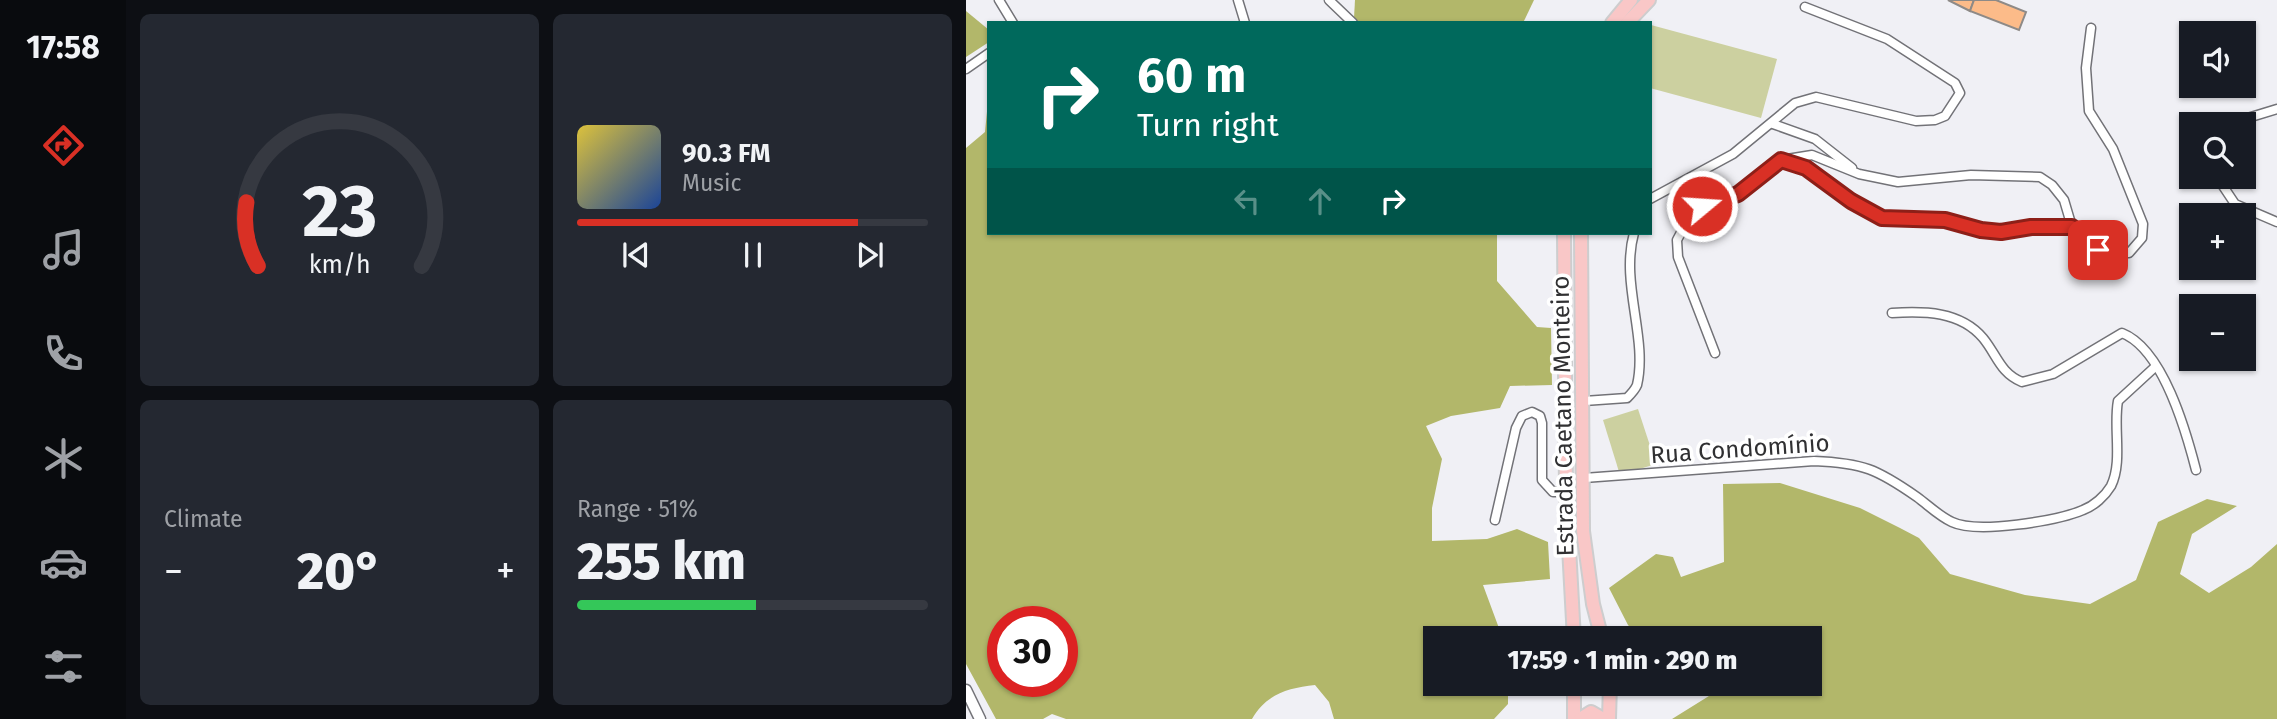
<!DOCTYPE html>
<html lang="en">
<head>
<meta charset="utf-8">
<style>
	:root { --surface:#171b24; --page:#242831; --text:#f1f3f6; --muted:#9ea1a6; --line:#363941; --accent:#d93025 }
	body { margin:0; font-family:"Fira Sans",sans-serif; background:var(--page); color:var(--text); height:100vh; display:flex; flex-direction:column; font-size:26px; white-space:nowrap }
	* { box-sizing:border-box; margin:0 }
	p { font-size:23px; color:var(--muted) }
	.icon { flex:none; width:38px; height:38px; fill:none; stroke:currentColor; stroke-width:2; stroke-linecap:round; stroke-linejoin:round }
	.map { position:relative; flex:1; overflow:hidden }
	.side { display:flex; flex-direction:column; gap:14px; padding:14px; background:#0d0f14; width:840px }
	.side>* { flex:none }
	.banner { position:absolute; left:21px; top:21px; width:665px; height:214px; border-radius:0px; box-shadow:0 2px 5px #0004; background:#00695c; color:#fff; overflow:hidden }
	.tools { position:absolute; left:1213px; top:21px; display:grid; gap:14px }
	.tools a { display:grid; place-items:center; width:77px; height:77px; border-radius:0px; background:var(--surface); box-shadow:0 2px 5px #0004; font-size:35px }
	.speed { position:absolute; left:21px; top:606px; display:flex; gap:14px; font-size:35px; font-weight:700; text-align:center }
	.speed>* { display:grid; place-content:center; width:91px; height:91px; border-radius:50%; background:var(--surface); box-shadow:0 2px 5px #0004; line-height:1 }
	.speed .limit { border:10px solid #d22; background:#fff; color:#111 }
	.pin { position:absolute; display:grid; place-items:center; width:60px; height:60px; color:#fff; margin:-30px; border-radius:14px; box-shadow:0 4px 10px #0006 }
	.me { position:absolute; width:77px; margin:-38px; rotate:72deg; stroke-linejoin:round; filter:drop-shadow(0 0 5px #0008) }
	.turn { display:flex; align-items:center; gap:24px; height:147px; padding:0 35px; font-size:32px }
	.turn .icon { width:91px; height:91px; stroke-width:2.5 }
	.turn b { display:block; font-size:49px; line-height:60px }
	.lanes { display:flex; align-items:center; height:66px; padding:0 35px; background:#0003; justify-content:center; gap:35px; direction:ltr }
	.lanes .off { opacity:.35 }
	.big { font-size:52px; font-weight:800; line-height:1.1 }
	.side .tile { flex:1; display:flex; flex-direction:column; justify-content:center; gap:10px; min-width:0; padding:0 24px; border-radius:10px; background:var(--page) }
	.side .dial { align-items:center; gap:0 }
	.dial svg { height:182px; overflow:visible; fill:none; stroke:var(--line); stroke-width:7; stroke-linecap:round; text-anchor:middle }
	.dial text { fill:var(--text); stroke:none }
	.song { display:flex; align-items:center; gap:21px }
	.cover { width:84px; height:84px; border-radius:10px; background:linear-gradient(135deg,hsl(50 70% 55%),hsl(220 70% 35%)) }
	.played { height:7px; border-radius:4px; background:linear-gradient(90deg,var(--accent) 80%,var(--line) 80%) }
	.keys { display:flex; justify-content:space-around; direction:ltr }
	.heat { display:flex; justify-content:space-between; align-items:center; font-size:38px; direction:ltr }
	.charge { height:10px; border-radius:5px; background:linear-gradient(90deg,#34c759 51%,var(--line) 0) }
	.side .tiles { flex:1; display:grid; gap:14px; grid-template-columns:repeat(2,1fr) }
	.trip { position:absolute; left:457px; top:626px; width:399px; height:70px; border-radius:0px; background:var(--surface); box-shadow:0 2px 5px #0004; font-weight:800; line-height:70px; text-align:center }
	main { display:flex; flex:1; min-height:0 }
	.tab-bar { display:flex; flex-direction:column; width:126px; justify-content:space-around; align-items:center; background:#090b0e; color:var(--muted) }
	.tab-bar .icon { width:49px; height:49px }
	.tab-bar .selected { color:var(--accent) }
	.tab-bar b { font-size:32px; color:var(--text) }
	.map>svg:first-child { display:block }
	.green { fill:#ccd0a0 }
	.forest { fill:#b2b76a; fill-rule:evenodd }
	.building { fill:#fcbb89; stroke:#8e8a87; stroke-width:2 }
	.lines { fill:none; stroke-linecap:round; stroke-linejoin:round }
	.minor-casing { stroke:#727277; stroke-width:11 }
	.tertiary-casing { stroke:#727277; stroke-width:13 }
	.primary-casing { stroke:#cdcdce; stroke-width:16 }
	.minor { stroke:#fff; stroke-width:8 }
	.tertiary { stroke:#fff; stroke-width:10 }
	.primary { stroke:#f9c7c7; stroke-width:12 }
	.route-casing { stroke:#8d1f18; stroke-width:18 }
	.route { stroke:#d93025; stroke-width:12 }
	.labels { text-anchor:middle; stroke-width:7; stroke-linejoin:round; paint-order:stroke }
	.street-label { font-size:24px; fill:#303032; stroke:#fff }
</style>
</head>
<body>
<main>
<nav class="tab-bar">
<b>17:58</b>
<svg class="icon selected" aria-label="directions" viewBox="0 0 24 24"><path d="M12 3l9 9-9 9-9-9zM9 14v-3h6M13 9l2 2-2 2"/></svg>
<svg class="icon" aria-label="music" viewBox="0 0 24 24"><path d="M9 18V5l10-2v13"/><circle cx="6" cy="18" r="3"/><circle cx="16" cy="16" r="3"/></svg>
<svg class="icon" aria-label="phone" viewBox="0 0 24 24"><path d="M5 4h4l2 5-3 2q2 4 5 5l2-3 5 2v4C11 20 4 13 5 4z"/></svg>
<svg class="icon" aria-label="climate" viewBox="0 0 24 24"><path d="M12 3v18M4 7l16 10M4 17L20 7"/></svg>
<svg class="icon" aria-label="car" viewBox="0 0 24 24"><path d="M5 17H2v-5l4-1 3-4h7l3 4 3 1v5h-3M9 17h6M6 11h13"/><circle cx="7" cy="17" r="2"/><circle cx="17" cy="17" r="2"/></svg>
<svg class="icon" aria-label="filters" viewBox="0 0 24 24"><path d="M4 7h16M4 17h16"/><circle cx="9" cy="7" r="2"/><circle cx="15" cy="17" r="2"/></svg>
</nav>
<section class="side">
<div class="tiles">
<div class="tile dial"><svg viewBox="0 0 100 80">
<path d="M14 69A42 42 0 1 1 86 69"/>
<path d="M14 69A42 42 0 0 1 9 41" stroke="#d93025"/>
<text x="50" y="56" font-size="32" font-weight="700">23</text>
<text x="50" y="72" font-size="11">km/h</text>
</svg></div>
<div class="tile">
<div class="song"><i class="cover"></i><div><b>90.3 FM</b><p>Music</p></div></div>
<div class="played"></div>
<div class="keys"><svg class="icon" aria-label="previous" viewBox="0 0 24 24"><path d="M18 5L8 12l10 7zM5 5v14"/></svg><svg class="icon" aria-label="pause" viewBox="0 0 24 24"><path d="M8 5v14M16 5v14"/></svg><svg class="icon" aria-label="next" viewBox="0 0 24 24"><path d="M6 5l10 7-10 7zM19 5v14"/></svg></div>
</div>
<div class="tile"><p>Climate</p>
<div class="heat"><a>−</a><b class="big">20°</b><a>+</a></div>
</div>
<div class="tile"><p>Range · 51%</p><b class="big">255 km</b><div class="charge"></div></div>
</div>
</section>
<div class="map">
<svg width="1311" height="719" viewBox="0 0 1311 719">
	<rect width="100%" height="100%" fill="#f0f0f5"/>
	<g class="green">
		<polygon points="685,25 811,59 795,118 684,88"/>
		<polygon points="672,409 690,464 654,475 637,420"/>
	</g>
	<g class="forest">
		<polygon points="389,0 568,0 557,23 395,23 388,18"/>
		<polygon points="0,11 23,30 23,42 0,57"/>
		<path d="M23 91V233H531V281L571 327 585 328 586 385 544 386 534 408 485 416 460 426 476 459 466 508V541L521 539 551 529 582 542 584 579 517 585 537 639H469V684H542V704L528 719H368L363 702 349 685C322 688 300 694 286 719H100L86 714 77 719H30L0 664V148L19 132ZM96 621V681H37V621Z"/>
		<polygon points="814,483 894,508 934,528 953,538 984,574 1059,595 1124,604 1170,580 1192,522 1241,499 1271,506 1226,534 1214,574 1243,593 1285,567 1311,544 1311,719 706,719 751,691 752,684 844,684 844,639 726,639 719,636 715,639 674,639 662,625 643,588 690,554 707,557 715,577 758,562 757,484"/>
	</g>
	<g class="building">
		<polygon points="982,0 1008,0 1004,11"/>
		<polygon points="1008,0 1030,0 1060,12 1053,30 1004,11"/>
	</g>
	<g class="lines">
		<g class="minor-casing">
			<g id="minor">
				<polyline points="33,0 47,23"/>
				<polyline points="272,0 279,23"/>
				<polyline points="363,0 387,23"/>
				<polyline points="0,69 23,53"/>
				<polyline points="807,124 849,139 886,168"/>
				<polyline points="1262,124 1311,109"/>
				<polyline points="817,160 840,168 885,201 917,217 979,220 1015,230 1035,232 1065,227 1106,227"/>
				<polyline points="1251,177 1269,204 1311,222"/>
				<polyline points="684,199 767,154 829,103 850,97 950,121 969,120 979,116 994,93 989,83 921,39 839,7"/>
				<path d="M926 313C958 311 994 311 1017 338 1031 355 1034 373 1056 382L1087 374 1156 333C1197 349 1220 431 1230 470"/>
				<polyline points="749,353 712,257 711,240 726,212 772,194 815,160 846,155 893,174 932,182 1005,175 1074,177 1086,185 1098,200 1106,227 1122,243 1132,250 1163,253 1176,238 1177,224 1147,149 1123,111 1120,68 1125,28"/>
				<path d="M618 401 661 398C665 394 669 390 671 385 682 338 654 283 668 233"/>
				<path d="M618 478 848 461C897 463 911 469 951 497 962 505 973 516 986 522 1011 534 1091 521 1117 510 1128 506 1139 496 1145 486 1157 462 1147 427 1152 401L1189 367"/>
				<polyline points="529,520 550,428 556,416 566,412 574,416 576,423 576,480 587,492 600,492"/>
			</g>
		</g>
		<g class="tertiary-casing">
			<polyline id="tertiary" points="0,690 14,719"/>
		</g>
		<g class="primary-casing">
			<g id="primary">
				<polyline points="646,23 665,0"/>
				<polyline points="661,23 683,0"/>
				<polyline points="598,233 600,492 608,639"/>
				<polyline points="615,233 617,531 627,604 636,639"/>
				<polyline points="608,719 608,684"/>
				<polyline points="614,719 625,712 637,719"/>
				<polyline points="643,719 644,684"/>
			</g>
		</g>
		<use href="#minor" class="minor"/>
		<use href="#tertiary" class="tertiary"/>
		<use href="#primary" class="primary"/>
	</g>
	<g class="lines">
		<g class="route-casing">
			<polyline id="route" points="736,206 772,194 815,160 840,168 885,201 916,218 979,220 1015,230 1035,232 1065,227 1106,227 1132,250"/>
		</g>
		<use href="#route" class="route"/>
	</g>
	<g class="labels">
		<g class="street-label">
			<text transform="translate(597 416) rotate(-91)" y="8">Estrada Caetano Monteiro</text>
			<text transform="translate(774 449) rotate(-4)" y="8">Rua Condomínio</text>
		</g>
	</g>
</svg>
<div class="tools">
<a><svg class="icon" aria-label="sound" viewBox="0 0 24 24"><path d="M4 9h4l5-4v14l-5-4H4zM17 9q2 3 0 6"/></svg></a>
<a><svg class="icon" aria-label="search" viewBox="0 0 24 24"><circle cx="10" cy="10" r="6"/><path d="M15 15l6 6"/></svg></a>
<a>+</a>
<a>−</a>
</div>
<div class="speed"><div class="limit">30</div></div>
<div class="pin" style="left:1132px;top:250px;background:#d93025"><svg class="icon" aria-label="arrive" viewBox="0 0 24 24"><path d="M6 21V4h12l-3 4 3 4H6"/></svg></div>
<svg class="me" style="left:736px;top:206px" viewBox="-20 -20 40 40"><circle r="17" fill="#d93025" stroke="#fff" stroke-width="3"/><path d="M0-11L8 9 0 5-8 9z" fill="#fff"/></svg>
<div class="trip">17:59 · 1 min · 290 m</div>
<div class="banner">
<div class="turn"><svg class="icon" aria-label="right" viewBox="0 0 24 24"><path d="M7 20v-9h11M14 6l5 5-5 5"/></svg><div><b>60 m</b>Turn right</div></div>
<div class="lanes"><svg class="icon off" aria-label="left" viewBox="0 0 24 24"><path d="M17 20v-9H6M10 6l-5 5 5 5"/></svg><svg class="icon off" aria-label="ahead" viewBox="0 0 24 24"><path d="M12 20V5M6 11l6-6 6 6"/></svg><svg class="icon" aria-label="right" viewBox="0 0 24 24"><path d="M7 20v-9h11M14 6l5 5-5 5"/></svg></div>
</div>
</div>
</main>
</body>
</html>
